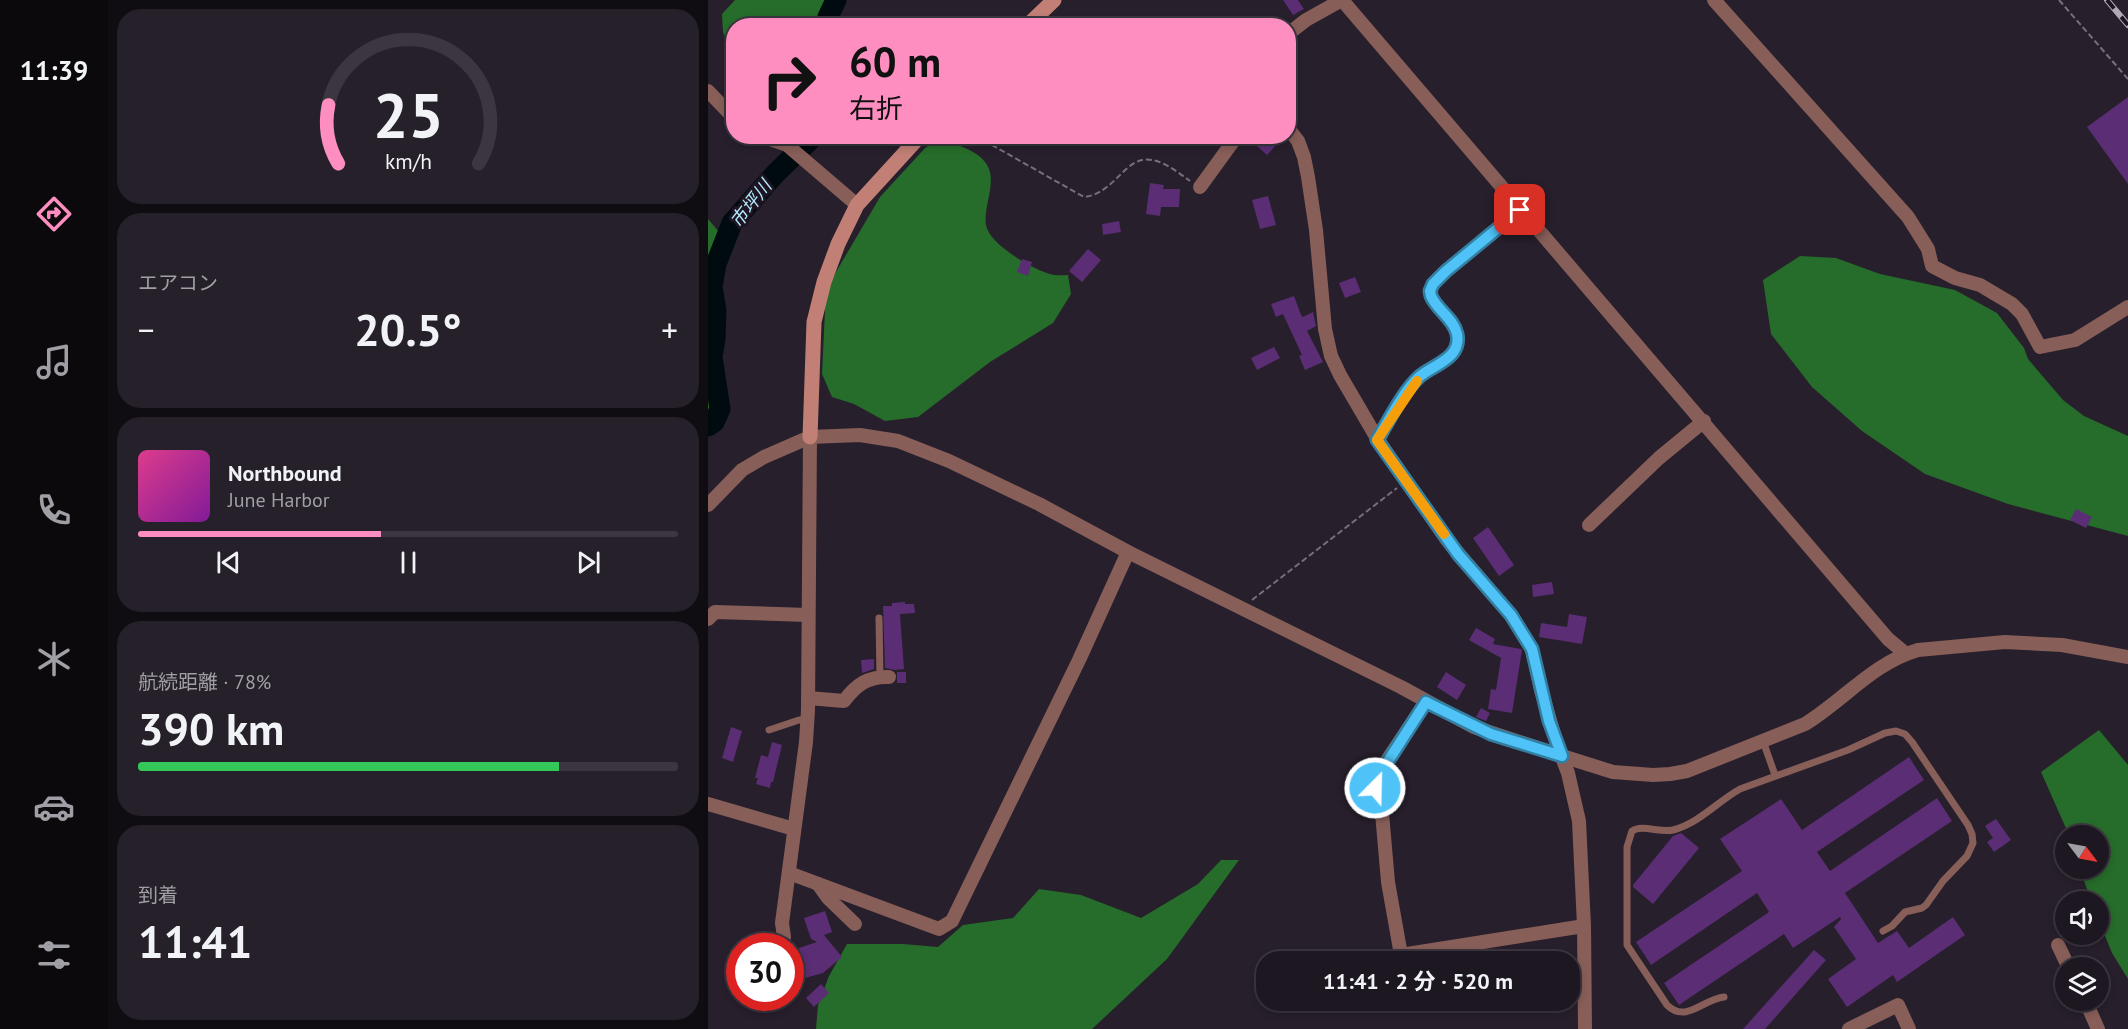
<!DOCTYPE html>
<html lang="ja">
<head>
<meta charset="utf-8">
<style>
	:root { --surface:#1d1721; --page:#25202a; --text:#f1f3f6; --muted:#a09fa5; --line:#3b363f; --accent:#fd8ebf }
	body { margin:0; font-family:"PT Sans","Noto Sans JP",sans-serif; background:var(--page); color:var(--text); height:100vh; display:flex; flex-direction:column; font-size:22px; white-space:nowrap }
	* { box-sizing:border-box; margin:0 }
	p { font-size:20px; color:var(--muted) }
	.icon { flex:none; width:33px; height:33px; fill:none; stroke:currentColor; stroke-width:2; stroke-linecap:round; stroke-linejoin:round }
	.map { position:relative; flex:1; overflow:hidden }
	.details { display:flex; flex-direction:column; gap:9px; padding:9px; background:#100d12; width:600px }
	.details>* { flex:none }
	.top-card { position:absolute; left:18px; top:18px; width:570px; height:126px; border-radius:24px; box-shadow:0 3px 9px #0003,0 0 0 2px var(--line); background:#fd8ebf; color:#111; overflow:hidden }
	.needle { width:39px; rotate:122deg }
	.controls { position:absolute; left:1347px; top:825px; display:grid; gap:12px }
	.controls a { display:grid; place-items:center; width:54px; height:54px; border-radius:50%; background:var(--surface); box-shadow:0 3px 9px #0003,0 0 0 2px var(--line); font-size:30px }
	.speed { position:absolute; left:18px; top:933px; display:flex; gap:12px; font-size:30px; font-weight:700; text-align:center }
	.speed>* { display:grid; place-content:center; width:78px; height:78px; border-radius:50%; background:var(--surface); box-shadow:0 3px 9px #0003,0 0 0 2px var(--line); line-height:1 }
	.speed .limit { border:9px solid #d22; background:#fff; color:#111 }
	.pin { position:absolute; display:grid; place-items:center; width:51px; height:51px; color:#fff; margin:-26px; border-radius:12px; box-shadow:0 3px 9px #0006 }
	.me { position:absolute; width:66px; margin:-33px; rotate:23deg; stroke-linejoin:round; filter:drop-shadow(0 0 4px #0008) }
	.turn { display:flex; align-items:center; gap:21px; height:126px; padding:0 24px; font-size:27px }
	.turn .icon { width:78px; height:78px; stroke-width:2.5 }
	.turn b { display:block; font-size:42px; line-height:51px }
	.big { font-size:45px; font-weight:700; line-height:1.1 }
	.details .card { flex:1; display:flex; flex-direction:column; justify-content:center; gap:9px; min-width:0; padding:0 21px; border-radius:24px; background:var(--page) }
	.details .dial { align-items:center; gap:0 }
	.dial svg { height:156px; overflow:visible; fill:none; stroke:var(--line); stroke-width:7; stroke-linecap:round; text-anchor:middle }
	.dial text { fill:var(--text); stroke:none }
	.song { display:flex; align-items:center; gap:18px }
	.cover { width:72px; height:72px; border-radius:9px; background:linear-gradient(135deg,hsl(330 70% 55%),hsl(290 70% 35%)) }
	.played { height:6px; border-radius:3px; background:linear-gradient(90deg,var(--accent) 45%,var(--line) 45%) }
	.keys { display:flex; justify-content:space-around; direction:ltr }
	.heat { display:flex; justify-content:space-between; align-items:center; font-size:33px; direction:ltr }
	.charge { height:9px; border-radius:4px; background:linear-gradient(90deg,#34c759 78%,var(--line) 0) }
	.trip { position:absolute; left:548px; top:951px; width:324px; height:60px; border-radius:24px; background:var(--surface); box-shadow:0 3px 9px #0003,0 0 0 2px var(--line); font-weight:700; line-height:60px; text-align:center }
	main { display:flex; flex:1; min-height:0 }
	.tab-bar { display:flex; flex-direction:column; width:108px; justify-content:space-around; align-items:center; background:#0c090d; color:var(--muted) }
	.tab-bar .icon { width:42px; height:42px }
	.tab-bar .on { color:var(--accent) }
	.tab-bar b { font-size:27px; color:var(--text) }
	.map>svg:first-child { display:block }
	.forest { fill:#266c2a }
	.lines { fill:none; stroke-linecap:round; stroke-linejoin:round }
	.river { stroke:#000b10; stroke-width:21 }
	.building { fill:#5a2d74 }
	.path { stroke:#77707c; stroke-width:2; stroke-dasharray:6 3; stroke-linecap:butt }
	.lane { stroke:#875e58; stroke-width:7 }
	.street { stroke:#875e58; stroke-width:14 }
	.secondary { stroke:#c17f75; stroke-width:15 }
	.rail-casing { stroke:#b1aab5; stroke-width:6 }
	.rail { stroke:#1d1522; stroke-width:4; stroke-dasharray:11; stroke-linecap:butt }
	.route-casing { stroke:#337fa1; stroke-width:15 }
	.route { stroke:#4fc3f7; stroke-width:10 }
	.slow { stroke:#f59e0b; stroke-width:10 }
	.labels { text-anchor:middle; stroke-width:6; stroke-linejoin:round; paint-order:stroke }
	.water-label { font-size:18px; font-style:italic; fill:#b5eafe; stroke:#1d1522 }
</style>
</head>
<body>
<main>
<nav class="tab-bar">
<b>11:39</b>
<svg class="icon on" aria-label="directions" viewBox="0 0 24 24"><path d="M12 3l9 9-9 9-9-9zM9 14v-3h6M13 9l2 2-2 2"/></svg>
<svg class="icon" aria-label="music" viewBox="0 0 24 24"><path d="M9 18V5l10-2v13"/><circle cx="6" cy="18" r="3"/><circle cx="16" cy="16" r="3"/></svg>
<svg class="icon" aria-label="phone" viewBox="0 0 24 24"><path d="M5 4h4l2 5-3 2q2 4 5 5l2-3 5 2v4C11 20 4 13 5 4z"/></svg>
<svg class="icon" aria-label="climate" viewBox="0 0 24 24"><path d="M12 3v18M4 7l16 10M4 17L20 7"/></svg>
<svg class="icon" aria-label="car" viewBox="0 0 24 24"><path d="M5 17H2v-5l4-1 3-4h7l3 4 3 1v5h-3M9 17h6M6 11h13"/><circle cx="7" cy="17" r="2"/><circle cx="17" cy="17" r="2"/></svg>
<svg class="icon" aria-label="filters" viewBox="0 0 24 24"><path d="M4 7h16M4 17h16"/><circle cx="9" cy="7" r="2"/><circle cx="15" cy="17" r="2"/></svg>
</nav>
<section class="details">
<div class="card dial"><svg viewBox="0 0 100 80">
<path d="M14 69A42 42 0 1 1 86 69"/>
<path d="M14 69A42 42 0 0 1 9 39" stroke="#fd8ebf"/>
<text x="50" y="56" font-size="32" font-weight="700">25</text>
<text x="50" y="72" font-size="11">km/h</text>
</svg></div>
<div class="card"><p>エアコン</p>
<div class="heat"><a>−</a><b class="big">20.5°</b><a>+</a></div>
</div>
<div class="card">
<div class="song"><i class="cover"></i><div><b>Northbound</b><p>June Harbor</p></div></div>
<div class="played"></div>
<div class="keys"><svg class="icon" aria-label="previous" viewBox="0 0 24 24"><path d="M18 5L8 12l10 7zM5 5v14"/></svg><svg class="icon" aria-label="pause" viewBox="0 0 24 24"><path d="M8 5v14M16 5v14"/></svg><svg class="icon" aria-label="next" viewBox="0 0 24 24"><path d="M6 5l10 7-10 7zM19 5v14"/></svg></div>
</div>
<div class="card"><p>航続距離 · 78%</p><b class="big">390 km</b><div class="charge"></div></div>
<div class="card"><p>到着</p><b class="big">11:41</b></div>
</section>
<div class="map">
<svg width="1420" height="1029" viewBox="0 0 1420 1029">
	<rect width="100%" height="100%" fill="#271f2c"/>
	<g class="forest">
		<polygon points="27,0 120,0 117,25 26,26 25,104 21,77 22,49 15,32 14,14"/>
		<path d="M236 141C250 145 268 150 277 162 291 179 275 205 278 225 281 244 324 269 342 274 347 276 354 275 360 275L363 294 345 323 282 362 210 417 177 421 146 404 124 397 114 374 118 289 172 197 218 147Z"/>
		<polygon points="0,219 11,232 14,240 6,274 8,331 1,365 2,410 0,412"/>
		<polygon points="1092,256 1128,258 1172,274 1247,290 1289,313 1316,348 1320,359 1355,400 1376,416 1420,436 1420,536 1300,504 1217,474 1154,431 1104,387 1063,334 1055,280"/>
		<polygon points="1391,730 1420,765 1420,979 1404,953 1391,921 1390,902 1383,901 1372,869 1390,868 1390,836 1361,835 1333,772"/>
		<polygon points="513,860 531,860 459,959 384,1029 108,1029 110,1005 121,976 139,944 195,944 230,947 255,925 305,918 331,889 373,895 433,918 490,884"/>
	</g>
	<g class="lines">
		<g class="river">
			<polyline points="122,26 120,17 128,0"/>
			<polyline points="0,426 6,422 12,409 4,357 7,339 8,311 4,287 8,264 24,223 67,174 106,136"/>
		</g>
	</g>
	<g class="building">
		<polygon points="575,0 590,0 596,9 585,15"/>
		<polygon points="1420,97 1420,184 1379,127"/>
		<polygon points="538,136 560,136 569,144 559,155"/>
		<polygon points="442,183 456,185 455,189 472,189 471,207 453,207 452,216 438,214"/>
		<polygon points="560,196 568,225 552,229 544,200"/>
		<polygon points="411,221 413,232 395,235 394,224"/>
		<polygon points="380,249 393,260 374,282 361,271"/>
		<polygon points="314,259 324,262 320,276 309,272"/>
		<polygon points="647,277 653,292 637,298 631,283"/>
		<polygon points="586,296 593,315 595,317 605,312 608,326 599,331 615,362 597,370 591,356 594,355 575,314 568,317 563,304"/>
		<polygon points="566,347 572,358 549,370 543,358"/>
		<polygon points="1368,509 1384,517 1378,528 1362,520"/>
		<polygon points="780,527 806,565 791,576 765,538"/>
		<polygon points="844,582 846,594 825,597 824,585"/>
		<polygon points="197,602 197,604 206,604 207,613 192,614 196,669 187,670 177,668 175,606 184,606 184,603"/>
		<polygon points="861,614 879,617 874,644 831,637 833,623 859,627"/>
		<polygon points="768,628 787,639 785,644 813,649 814,650 804,713 780,709 783,689 788,690 793,658 761,640"/>
		<polygon points="166,659 166,669 154,673 153,660"/>
		<rect x="189" y="672" width="9" height="11"/>
		<polygon points="738,672 758,685 749,700 729,687"/>
		<polygon points="773,708 782,713 778,721 768,717"/>
		<polygon points="23,727 34,731 25,762 14,758"/>
		<polygon points="64,742 74,745 65,782 63,782 62,788 48,784 50,778 47,778 53,755 60,757"/>
		<polygon points="1201,757 1216,780 1109,852 1122,871 1229,798 1244,821 1137,893 1170,943 1189,931 1201,948 1245,917 1257,935 1189,982 1185,975 1139,1007 1120,979 1148,959 1126,927 1133,919 1132,917 1085,948 1076,934 971,1005 956,983 1061,912 1049,893 943,965 928,942 1034,871 1012,839 1073,799 1094,830"/>
		<polygon points="1288,819 1303,840 1286,852 1279,842 1285,838 1277,826"/>
		<polygon points="973,833 991,848 945,904 925,887 925,885 965,836"/>
		<polygon points="117,911 124,932 116,935 134,957 115,973 97,978 90,954 92,954 91,948 109,942 103,939 96,918"/>
		<polygon points="1106,950 1118,960 1057,1029 1035,1029"/>
		<polygon points="113,984 121,993 106,1007 98,998"/>
	</g>
	<g class="lines">
		<g class="path">
			<polyline points="1351,0 1420,79"/>
			<path d="M268 136 376 197C407 194 418 154 444 160 457 162 471 173 482 181"/>
			<polyline points="544,600 689,488"/>
		</g>
		<g class="lane">
			<polyline points="171,618 172,677"/>
			<polyline points="61,730 91,720 99,720"/>
			<polyline points="1055,741 1067,775"/>
			<path d="M1016 997C995 999 978 1024 959 1005L919 945V847L924 831C934 824 952 833 965 830 991 823 1009 802 1032 789L1140 750 1177 733 1188 731 1197 734 1204 742 1260 825 1264 834 1265 843 1259 856 1235 881 1218 905 1214 908 1197 912 1184 926 1175 931"/>
		</g>
		<g class="street">
			<polyline points="634,0 1180,639 1198,654"/>
			<polyline points="1006,0 1200,217 1220,249 1224,266 1247,278 1272,285 1304,304 1314,314 1332,347 1367,340 1420,307"/>
			<polyline points="580,34 598,20 634,0"/>
			<polyline points="0,91 26,118"/>
			<polyline points="580,128 590,141 596,157 600,177 608,230 617,329 623,356 632,375 670,440 739,540 803,615 824,649 833,690 849,744 860,773 871,821 876,926 877,1029"/>
			<polyline points="53,136 79,145 149,205"/>
			<polyline points="492,187 529,136"/>
			<path d="M670 440C682 419 694 393 711 377 724 365 754 359 749 334 746 319 729 310 723 296L722 291 725 284 738 271 812 210"/>
			<path d="M0 505 34 470 56 457 102 437 152 435 190 441 241 461 331 504 420 552 693 687 766 727 854 756 905 772 945 775 962 774 979 771 1097 724C1136 700 1165 663 1210 650L1297 642 1354 645 1420 657"/>
			<polyline points="881,525 951,458 996,421"/>
			<polyline points="0,619 7,612 100,615"/>
			<path d="M100 698 136 701C148 685 160 676 181 677"/>
			<polyline points="718,702 680,759 667,784 674,813 680,882 693,955 876,926"/>
			<polyline points="0,804 86,829"/>
			<polyline points="81,873 231,929 244,921 371,660 420,552"/>
			<polyline points="110,884 120,898 147,924"/>
			<polyline points="76,937 74,923 98,742 100,710 102,437"/>
			<polyline points="1350,945 1361,968"/>
			<polyline points="1377,1000 1390,1029"/>
			<polyline points="1141,1029 1190,1005 1201,1029"/>
		</g>
		<g class="secondary">
			<polyline points="319,26 346,0"/>
			<polyline points="102,437 106,322 116,282 130,244 149,205 212,136"/>
		</g>
		<g class="rail-casing">
			<polyline id="rail" points="1399,0 1420,25"/>
		</g>
		<use href="#rail" class="rail"/>
	</g>
	<g class="lines">
		<g class="route-casing">
			<path id="route" d="M667 788 668 780 718 702 783 734 854 756 841 721 824 649 803 615 750 554 669 440C682 419 694 393 711 377 724 365 754 359 749 334 746 319 729 310 723 296L722 291 725 284 738 271 812 210"/>
		</g>
		<use href="#route" class="route"/>
		<polyline class="slow" points="709,381 669,440 736,534"/>
	</g>
	<g class="labels">
		<g class="water-label">
			<text transform="translate(43 204) rotate(-52)" y="6">市坪川</text>
		</g>
	</g>
</svg>
<div class="controls">
<a><svg class="needle" viewBox="-14 -14 28 28"><path d="M0-13l5 13h-10z" fill="#e53935"/><path d="M0 13l5-13h-10z" fill="#a09fa5"/></svg></a>
<a><svg class="icon" aria-label="sound" viewBox="0 0 24 24"><path d="M4 9h4l5-4v14l-5-4H4zM17 9q2 3 0 6"/></svg></a>
<a><svg class="icon" aria-label="layers" viewBox="0 0 24 24"><path d="M12 4l9 5-9 5-9-5zM3 14l9 5 9-5"/></svg></a>
</div>
<div class="speed"><div class="limit">30</div></div>
<div class="pin" style="left:812px;top:210px;background:#d93025"><svg class="icon" aria-label="arrive" viewBox="0 0 24 24"><path d="M6 21V4h12l-3 4 3 4H6"/></svg></div>
<svg class="me" style="left:667px;top:788px" viewBox="-20 -20 40 40"><circle r="17" fill="#4fc3f7" stroke="#fff" stroke-width="3"/><path d="M0-11L8 9 0 5-8 9z" fill="#fff"/></svg>
<div class="trip">11:41 · 2 分 · 520 m</div>
<div class="top-card">
<div class="turn"><svg class="icon" aria-label="right" viewBox="0 0 24 24"><path d="M7 20v-9h11M14 6l5 5-5 5"/></svg><div><b>60 m</b>右折</div></div>
</div>
</div>
</main>
</body>
</html>
